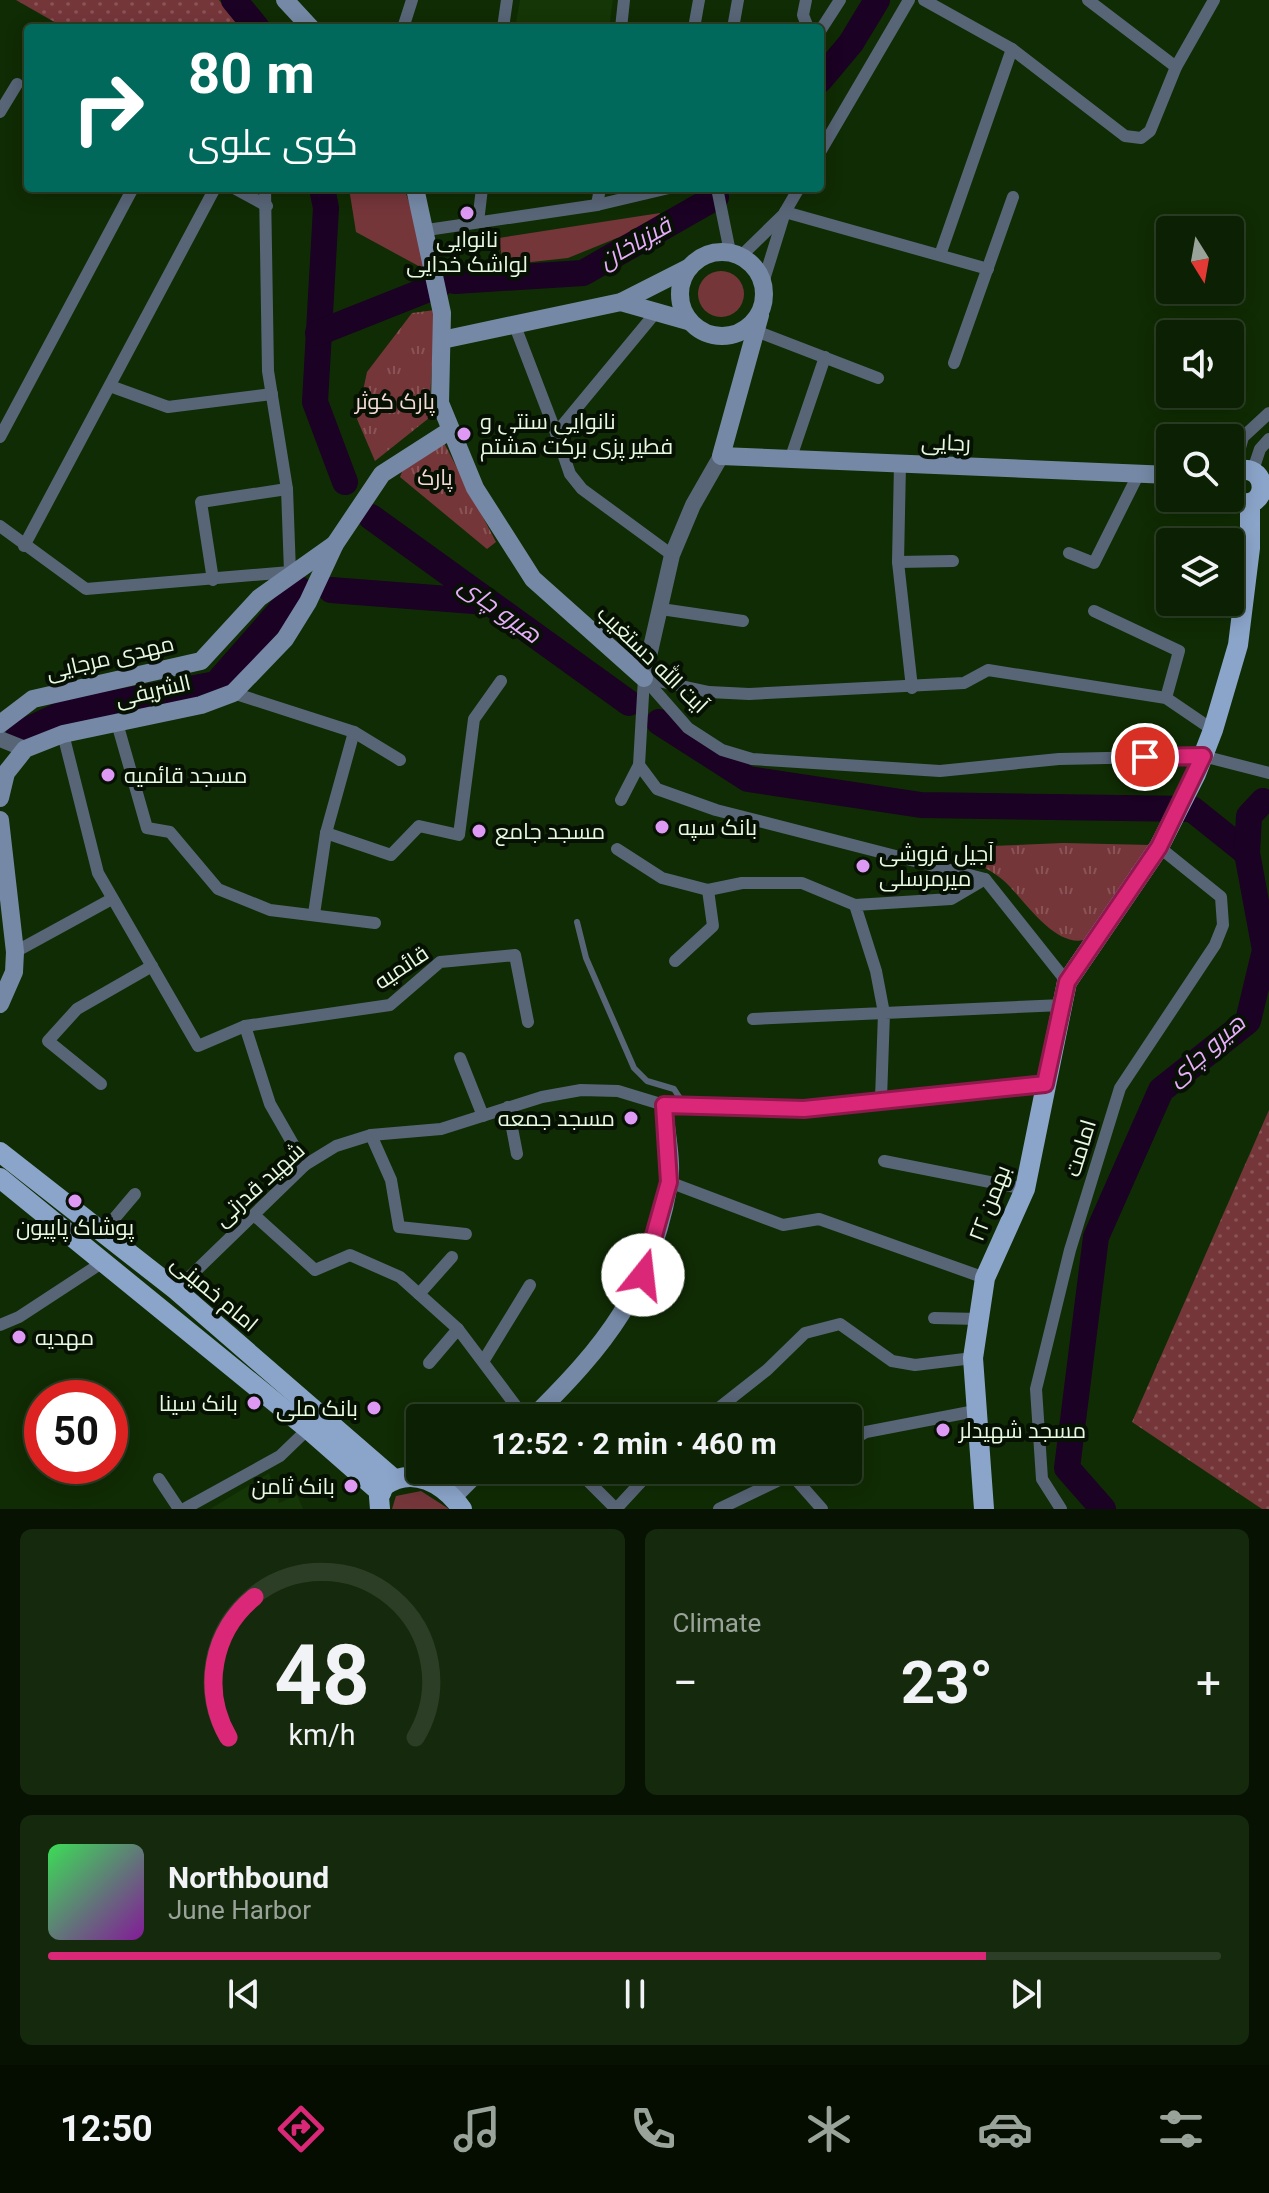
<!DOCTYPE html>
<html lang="en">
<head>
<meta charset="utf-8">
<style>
	:root { --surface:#0c2103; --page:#15290d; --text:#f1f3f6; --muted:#9aa39a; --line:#2c3e25; --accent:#db2777 }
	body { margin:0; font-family:Roboto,Cairo,sans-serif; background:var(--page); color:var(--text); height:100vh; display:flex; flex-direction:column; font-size:30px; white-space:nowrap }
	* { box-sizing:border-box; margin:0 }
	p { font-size:26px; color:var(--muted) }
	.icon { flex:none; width:44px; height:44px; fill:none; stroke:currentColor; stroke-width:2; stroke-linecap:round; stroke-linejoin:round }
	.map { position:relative; height:1509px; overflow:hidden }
	.drawer { display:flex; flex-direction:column; gap:20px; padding:20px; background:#071202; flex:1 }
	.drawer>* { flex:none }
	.hud { position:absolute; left:24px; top:24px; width:800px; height:168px; border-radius:8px; box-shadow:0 4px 20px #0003,0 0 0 2px var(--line); background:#00695c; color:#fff; overflow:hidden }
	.needle { width:52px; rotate:169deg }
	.fabs { position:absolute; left:1156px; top:216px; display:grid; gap:16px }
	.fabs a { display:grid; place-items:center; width:88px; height:88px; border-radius:8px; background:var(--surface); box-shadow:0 4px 20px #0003,0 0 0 2px var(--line); font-size:40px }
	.speed { position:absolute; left:24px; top:1380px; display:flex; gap:16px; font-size:40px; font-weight:700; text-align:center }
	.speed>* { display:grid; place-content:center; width:104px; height:104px; border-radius:50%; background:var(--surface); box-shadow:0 4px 20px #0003,0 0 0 2px var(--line); line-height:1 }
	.speed .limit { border:12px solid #d22; background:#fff; color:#111 }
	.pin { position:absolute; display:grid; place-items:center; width:68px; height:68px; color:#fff; margin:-34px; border:4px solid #fff; border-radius:50%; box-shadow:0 2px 8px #0007 }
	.me { position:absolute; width:88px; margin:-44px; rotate:16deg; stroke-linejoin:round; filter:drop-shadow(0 0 6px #0008) }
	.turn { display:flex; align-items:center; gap:28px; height:168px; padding:0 32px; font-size:36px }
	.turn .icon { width:104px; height:104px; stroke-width:2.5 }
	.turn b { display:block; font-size:56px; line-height:68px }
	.big { font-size:60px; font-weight:700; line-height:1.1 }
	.drawer .widget { flex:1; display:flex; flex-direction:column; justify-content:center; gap:12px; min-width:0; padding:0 28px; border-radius:12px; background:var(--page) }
	.drawer .dial { align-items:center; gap:0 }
	.dial svg { height:208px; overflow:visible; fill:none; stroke:var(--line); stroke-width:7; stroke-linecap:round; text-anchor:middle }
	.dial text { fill:var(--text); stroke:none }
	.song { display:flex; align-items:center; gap:24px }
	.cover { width:96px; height:96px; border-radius:12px; background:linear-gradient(135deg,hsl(130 70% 55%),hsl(290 70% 35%)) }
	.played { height:8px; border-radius:4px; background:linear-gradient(90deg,var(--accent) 80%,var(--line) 80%) }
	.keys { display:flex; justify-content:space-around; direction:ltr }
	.heat { display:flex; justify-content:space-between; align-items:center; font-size:44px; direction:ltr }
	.drawer .tiles { flex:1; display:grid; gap:20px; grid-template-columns:1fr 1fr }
	.widget:last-child { grid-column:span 2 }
	.trip { position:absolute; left:406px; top:1404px; width:456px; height:80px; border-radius:8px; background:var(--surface); box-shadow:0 4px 20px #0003,0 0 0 2px var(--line); font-weight:700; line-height:80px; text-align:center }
	.tab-bar { display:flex; height:128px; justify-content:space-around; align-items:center; background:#050d01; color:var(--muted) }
	.tab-bar .icon { width:56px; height:56px }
	.tab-bar .active { color:var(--accent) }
	.tab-bar b { font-size:36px; color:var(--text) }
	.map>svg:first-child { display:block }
	.built { fill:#153607 }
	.grass { fill:#75363a }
	.park { fill:url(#park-tufts) }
	.garden { fill:url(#garden-dots) }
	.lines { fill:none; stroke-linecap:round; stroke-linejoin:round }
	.river { stroke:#1b0123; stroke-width:26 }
	.service { stroke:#586577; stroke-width:6 }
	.minor { stroke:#586577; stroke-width:12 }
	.tertiary { stroke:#586577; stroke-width:16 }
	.secondary { stroke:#7589a6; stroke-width:18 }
	.primary { stroke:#8ba5ca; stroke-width:20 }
	.route-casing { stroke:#8e194d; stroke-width:20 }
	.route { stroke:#db2777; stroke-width:14 }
	.poi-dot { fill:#dd99f3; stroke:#061103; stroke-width:3 }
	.labels { text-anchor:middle; stroke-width:8; stroke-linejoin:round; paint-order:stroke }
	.poi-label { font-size:22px; fill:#e8f9e2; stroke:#061103; text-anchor:start }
	.park-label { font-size:22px; fill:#f5d9d9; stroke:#061103 }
	.street-label { font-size:22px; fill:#e8f9e2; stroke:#061103 }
	.water-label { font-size:24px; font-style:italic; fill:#e8adfb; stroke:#061103 }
</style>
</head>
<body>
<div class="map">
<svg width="1269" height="1509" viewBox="0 0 1269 1509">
	<defs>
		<pattern id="park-tufts" width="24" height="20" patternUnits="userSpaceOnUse" patternTransform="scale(2)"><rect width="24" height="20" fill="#75363a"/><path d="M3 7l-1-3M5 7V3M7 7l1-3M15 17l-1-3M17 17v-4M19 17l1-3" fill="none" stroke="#895456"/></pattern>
		<pattern id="garden-dots" width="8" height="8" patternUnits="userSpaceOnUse" patternTransform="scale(2)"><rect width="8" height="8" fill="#75363a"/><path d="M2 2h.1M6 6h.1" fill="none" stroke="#895456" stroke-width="1.8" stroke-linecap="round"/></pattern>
	</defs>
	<rect width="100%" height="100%" fill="#102c04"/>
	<g class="built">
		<polygon points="520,0 613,0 609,28 515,28"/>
		<polygon points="269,1473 279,1503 297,1495 303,1509 210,1509"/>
	</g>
	<g class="grass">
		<polygon points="349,188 404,188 435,275 356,232"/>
		<polygon points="660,213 659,221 568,258 503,265 499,238"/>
		<circle cx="721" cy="294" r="23"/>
		<polygon points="421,1491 449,1509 392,1509 396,1496"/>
	</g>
	<g class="park">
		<polygon points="435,310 429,418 375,461 357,419 367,372 412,313"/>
		<polygon points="444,443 496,542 487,549 400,477 403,469"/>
		<path d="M1063 843 1151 845C1140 863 1109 925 1096 935 1060 959 1026 900 1003 880 991 870 974 862 961 854L992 846Z"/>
	</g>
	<g class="garden">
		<polygon points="16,0 219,0 240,28 65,28"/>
		<polygon points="1269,1110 1269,1509 1262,1509 1132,1422"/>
	</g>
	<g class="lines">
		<g class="river">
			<polyline points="234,0 257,28"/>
			<polyline points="820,80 851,43 877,0"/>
			<polyline points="322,188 326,208 315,402 345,482"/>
			<polyline points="455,281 583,273 716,197"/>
			<polyline points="318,333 439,285"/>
			<polyline points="371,517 629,703"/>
			<polyline points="331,590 487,602"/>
			<polyline points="659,722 748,779 921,805 1192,809 1247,853"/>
			<polyline points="19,734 66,712 216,684 299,589"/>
			<polyline points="1103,1509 1067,1468 1096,1237 1161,1090 1248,1021 1265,950 1247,853 1249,816 1263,801"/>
		</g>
		<polyline class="service" points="577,922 586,958 634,1068 647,1081 674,1089 683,1103"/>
		<g class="minor">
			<polyline points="806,0 803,15 808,28"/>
			<polyline points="924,0 1012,49 1125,136 1141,138 1150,131 1176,67 1214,0"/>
			<polyline points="1088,0 1176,67"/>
			<polyline points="403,28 412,0"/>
			<polyline points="503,28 507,0"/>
			<polyline points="621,28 624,0"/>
			<polyline points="694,28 699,0"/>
			<polyline points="733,28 738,0"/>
			<polyline points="820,31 840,0"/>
			<polyline points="0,112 17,84"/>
			<polyline points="820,152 909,0"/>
			<polyline points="234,188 267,206"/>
			<polyline points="717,188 730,252"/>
			<polyline points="597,205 600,188"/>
			<polyline points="785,212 988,269"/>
			<polyline points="478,222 482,188"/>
			<polyline points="427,230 597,205 669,188"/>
			<polyline points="940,255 1012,49"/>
			<polyline points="741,256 783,215"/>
			<polyline points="763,283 785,212 799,188"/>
			<polyline points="515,326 556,433 657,311"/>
			<polyline points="756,331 878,378"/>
			<polyline points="954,363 1013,197"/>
			<polyline points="110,386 168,407 272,394"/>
			<polyline points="556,433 570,474 582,489 672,555"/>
			<polyline points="0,437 133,188"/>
			<polyline points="790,460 825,357"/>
			<polyline points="900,464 898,562 912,688"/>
			<polyline points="1253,470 1260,449 1269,439"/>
			<polyline points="1232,477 1243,437 1269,413"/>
			<polyline points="0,526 86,589 290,572 287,489 268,371 265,188"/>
			<polyline points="24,546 215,188"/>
			<polyline points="1069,553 1094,563 1139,473"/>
			<polyline points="898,562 953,561"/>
			<polyline points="213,580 201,502 287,489"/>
			<polyline points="661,609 743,621"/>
			<polyline points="1094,611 1179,651 1166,698"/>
			<polyline points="644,678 688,728 722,750 752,759 940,771 1059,759 1203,756 1269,773"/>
			<polyline points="644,678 709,692 749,694 964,683 988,670 1166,698 1213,730"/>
			<polyline points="233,693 354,732 326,833 314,914"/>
			<polyline points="117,723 147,828 170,832 218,889 270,910 375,923"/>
			<polyline points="354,732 400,760"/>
			<polyline points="63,734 98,873 198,1046 245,1026 390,1005 440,962 515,955 528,1022"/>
			<polyline points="639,765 657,789 716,810 985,879 1067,982"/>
			<polyline points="621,800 639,765 644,678"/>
			<polyline points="326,833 391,855 419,826 459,835 474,719 501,681"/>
			<polyline points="617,849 662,878 708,890 742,883 802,883 855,905"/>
			<polyline points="15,952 110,900"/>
			<polyline points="675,961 713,926 708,890"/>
			<polyline points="753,1019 884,1013 876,971 855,905 951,899 985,879"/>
			<polyline points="245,1026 270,1104 305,1165"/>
			<polyline points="460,1058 483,1116"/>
			<polyline points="101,1084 48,1041 77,1009 152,966"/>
			<polyline points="881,1099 884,1013 1063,1005"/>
			<polyline points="508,1107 517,1154"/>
			<polyline points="371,1135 391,1180 399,1227 466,1234"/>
			<polyline points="884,1161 1025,1189"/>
			<polyline points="669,1182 783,1225 819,1219 985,1278"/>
			<polyline points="254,1215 315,1270 350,1255 400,1277 458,1329 525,1418"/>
			<polyline points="102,1233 135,1194"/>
			<polyline points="176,1290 305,1165 336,1146 371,1135 441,1129 542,1097 581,1090 618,1091 664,1105 804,1109 1045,1084"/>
			<polyline points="419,1294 452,1257"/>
			<polyline points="934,1318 979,1319"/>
			<polyline points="0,1325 19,1317 103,1262"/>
			<polyline points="484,1360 530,1285"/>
			<polyline points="429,1363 458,1329"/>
			<polyline points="706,1418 767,1370 805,1333 840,1324 892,1361 915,1365 973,1358"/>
			<polyline points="848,1442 866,1432 975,1411"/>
			<polyline points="577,1470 616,1509"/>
			<polyline points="792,1475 822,1509"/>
			<polyline points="159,1479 179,1509"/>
			<polyline points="184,1509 280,1456 308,1429"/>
			<polyline points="616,1509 652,1470"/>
			<polyline points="719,1509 800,1470"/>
			<polyline points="1061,1509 1042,1479 1036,1389 1070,1250 1120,1088 1215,945 1223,925 1221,897 1159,847"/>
		</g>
		<g class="tertiary">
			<polyline points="644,678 672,555 693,505 721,456"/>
			<polyline points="0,739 25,749"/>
		</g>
		<g class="secondary">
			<polyline points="285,0 311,28"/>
			<polyline points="415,188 442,313 440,403 475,488 533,579 644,678"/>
			<circle cx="722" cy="294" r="42"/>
			<polyline points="621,302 688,321"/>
			<polyline points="760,315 721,456 1170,475"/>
			<polyline points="442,340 621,302 690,267"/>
			<polyline points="0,724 33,699 201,661 259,598 335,544"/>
			<polyline points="0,798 6,773 25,749 63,734 201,705 233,693 285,639 308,602 335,544 382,474 449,431"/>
			<polyline points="0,820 15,952 14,972 0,1004"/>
			<path d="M532 1418C606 1345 650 1291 669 1184 673 1160 665 1129 664 1105"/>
			<polyline points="453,1497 480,1470"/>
		</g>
		<g class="primary">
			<path d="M1230 481 1241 470C1269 466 1269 511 1238 502L1230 492"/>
			<polyline points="0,1152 176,1290 394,1479"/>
			<polyline points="0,1178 308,1429 381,1493"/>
			<path d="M380 1509 379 1497 384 1486C413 1465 444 1484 462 1509"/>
			<polyline points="984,1509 973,1358 985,1278 1025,1189 1067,982 1159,847 1196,774 1213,730 1238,645 1250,548 1250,504"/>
		</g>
	</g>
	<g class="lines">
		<g class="route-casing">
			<polyline id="route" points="643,1275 669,1182 664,1105 804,1109 1045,1084 1067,982 1159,847 1203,756 1145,757"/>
		</g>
		<use href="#route" class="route"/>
	</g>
	<g class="poi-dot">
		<circle cx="467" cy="213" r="8"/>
		<circle cx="464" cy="434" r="8"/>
		<circle cx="108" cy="775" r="8"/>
		<circle cx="662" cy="827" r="8"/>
		<circle cx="479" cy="831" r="8"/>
		<circle cx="863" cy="866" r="8"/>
		<circle cx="631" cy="1118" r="8"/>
		<circle cx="75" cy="1201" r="8"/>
		<circle cx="19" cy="1337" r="8"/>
		<circle cx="254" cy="1403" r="8"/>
		<circle cx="374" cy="1408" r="8"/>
		<circle cx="943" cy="1430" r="8"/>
		<circle cx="351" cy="1486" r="8"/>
	</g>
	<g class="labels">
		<g class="poi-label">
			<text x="467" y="247" text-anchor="middle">نانوایی<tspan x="467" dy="25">لواشک خدایی</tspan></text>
			<text x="480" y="429">نانوایی سنتی و<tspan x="480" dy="25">فطیر پزی برکت هشتم</tspan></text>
			<text x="124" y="783">مسجد قائمیه</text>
			<text x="678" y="835">بانک سپه</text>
			<text x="495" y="839">مسجد جامع</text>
			<text x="879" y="861">آجیل فروشی<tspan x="879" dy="25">میرمرسلی</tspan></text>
			<text x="615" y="1126" text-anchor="end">مسجد جمعه</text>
			<text x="75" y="1235" text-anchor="middle">پوشاک پاپیون</text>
			<text x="35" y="1345">مهدیه</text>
			<text x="238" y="1411" text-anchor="end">بانک سینا</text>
			<text x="358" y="1416" text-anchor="end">بانک ملی</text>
			<text x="959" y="1438">مسجد شهیدلر</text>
			<text x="335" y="1494" text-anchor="end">بانک ثامن</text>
		</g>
		<g class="park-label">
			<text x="395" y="409">پارک کوثر</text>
			<text x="435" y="485">پارک</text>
		</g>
		<g class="street-label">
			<text transform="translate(946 442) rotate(2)" y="8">رجایی</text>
			<text transform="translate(110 657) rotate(-13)" y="8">مهدی مرجایی</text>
			<text transform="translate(653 659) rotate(44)" y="8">آیت الله دستغیب</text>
			<text transform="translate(153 690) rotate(-13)" y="8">الشریفی</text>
			<text transform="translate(401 967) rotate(-34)" y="8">قائمیه</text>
			<text transform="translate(1080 1148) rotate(-73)" y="8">امامت</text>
			<text transform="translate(259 1184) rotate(-42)" y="8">شهید قدرتی</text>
			<text transform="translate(989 1203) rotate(-69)" y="8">۲۲ بهمن</text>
			<text transform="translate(215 1293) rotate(40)" y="8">امام خمینی</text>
		</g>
		<g class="water-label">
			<text transform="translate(635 243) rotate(-30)" y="8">قیزباخان</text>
			<text transform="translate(500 610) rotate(36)" y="8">هیرو چای</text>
			<text transform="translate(1206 1050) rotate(-41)" y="8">هیرو چای</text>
		</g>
	</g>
</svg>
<div class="fabs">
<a><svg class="needle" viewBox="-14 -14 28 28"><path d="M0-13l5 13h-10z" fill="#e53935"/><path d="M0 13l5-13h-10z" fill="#9aa39a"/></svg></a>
<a><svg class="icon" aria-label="sound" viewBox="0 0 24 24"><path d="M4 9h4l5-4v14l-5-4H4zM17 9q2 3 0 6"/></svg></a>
<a><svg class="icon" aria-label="search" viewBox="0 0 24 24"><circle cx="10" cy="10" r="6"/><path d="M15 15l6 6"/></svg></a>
<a><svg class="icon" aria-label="layers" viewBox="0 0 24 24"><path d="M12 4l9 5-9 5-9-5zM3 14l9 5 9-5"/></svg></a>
</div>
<div class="speed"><div class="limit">50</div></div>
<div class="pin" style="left:1145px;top:757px;background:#d93025"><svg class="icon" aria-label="arrive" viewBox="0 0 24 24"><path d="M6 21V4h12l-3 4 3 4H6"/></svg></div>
<svg class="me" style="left:643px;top:1275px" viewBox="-20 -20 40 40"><circle r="19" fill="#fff"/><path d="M0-13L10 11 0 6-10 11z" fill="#db2777"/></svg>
<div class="trip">12:52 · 2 min · 460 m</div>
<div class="hud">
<div class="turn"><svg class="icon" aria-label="right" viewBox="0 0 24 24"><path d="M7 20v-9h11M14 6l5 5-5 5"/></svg><div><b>80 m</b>کوی علوی</div></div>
</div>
</div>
<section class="drawer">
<div class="tiles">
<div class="widget dial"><svg viewBox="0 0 100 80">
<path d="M14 69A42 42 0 1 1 86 69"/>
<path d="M14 69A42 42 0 0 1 24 15" stroke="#db2777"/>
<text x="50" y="56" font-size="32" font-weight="700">48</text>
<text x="50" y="72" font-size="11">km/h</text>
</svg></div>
<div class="widget"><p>Climate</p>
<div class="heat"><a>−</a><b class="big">23°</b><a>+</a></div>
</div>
<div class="widget">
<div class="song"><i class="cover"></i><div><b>Northbound</b><p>June Harbor</p></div></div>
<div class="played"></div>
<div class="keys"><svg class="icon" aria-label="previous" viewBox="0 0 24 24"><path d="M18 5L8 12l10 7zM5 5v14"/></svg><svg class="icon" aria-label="pause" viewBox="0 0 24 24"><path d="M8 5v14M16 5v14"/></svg><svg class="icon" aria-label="next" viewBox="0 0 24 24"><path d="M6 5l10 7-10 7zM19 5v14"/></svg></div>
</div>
</div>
</section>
<nav class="tab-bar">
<b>12:50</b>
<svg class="icon active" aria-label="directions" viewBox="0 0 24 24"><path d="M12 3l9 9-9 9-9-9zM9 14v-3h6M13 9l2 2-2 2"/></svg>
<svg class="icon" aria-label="music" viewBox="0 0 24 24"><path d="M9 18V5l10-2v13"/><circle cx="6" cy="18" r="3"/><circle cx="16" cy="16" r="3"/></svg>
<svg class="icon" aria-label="phone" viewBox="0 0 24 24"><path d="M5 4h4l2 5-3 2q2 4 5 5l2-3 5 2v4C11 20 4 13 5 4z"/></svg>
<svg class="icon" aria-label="climate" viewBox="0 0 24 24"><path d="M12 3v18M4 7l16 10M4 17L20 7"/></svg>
<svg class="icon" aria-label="car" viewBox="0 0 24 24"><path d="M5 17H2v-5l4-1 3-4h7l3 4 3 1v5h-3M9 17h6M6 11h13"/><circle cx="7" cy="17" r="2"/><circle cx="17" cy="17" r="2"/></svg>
<svg class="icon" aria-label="filters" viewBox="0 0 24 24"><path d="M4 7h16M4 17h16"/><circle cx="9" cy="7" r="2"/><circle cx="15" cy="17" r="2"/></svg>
</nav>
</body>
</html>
